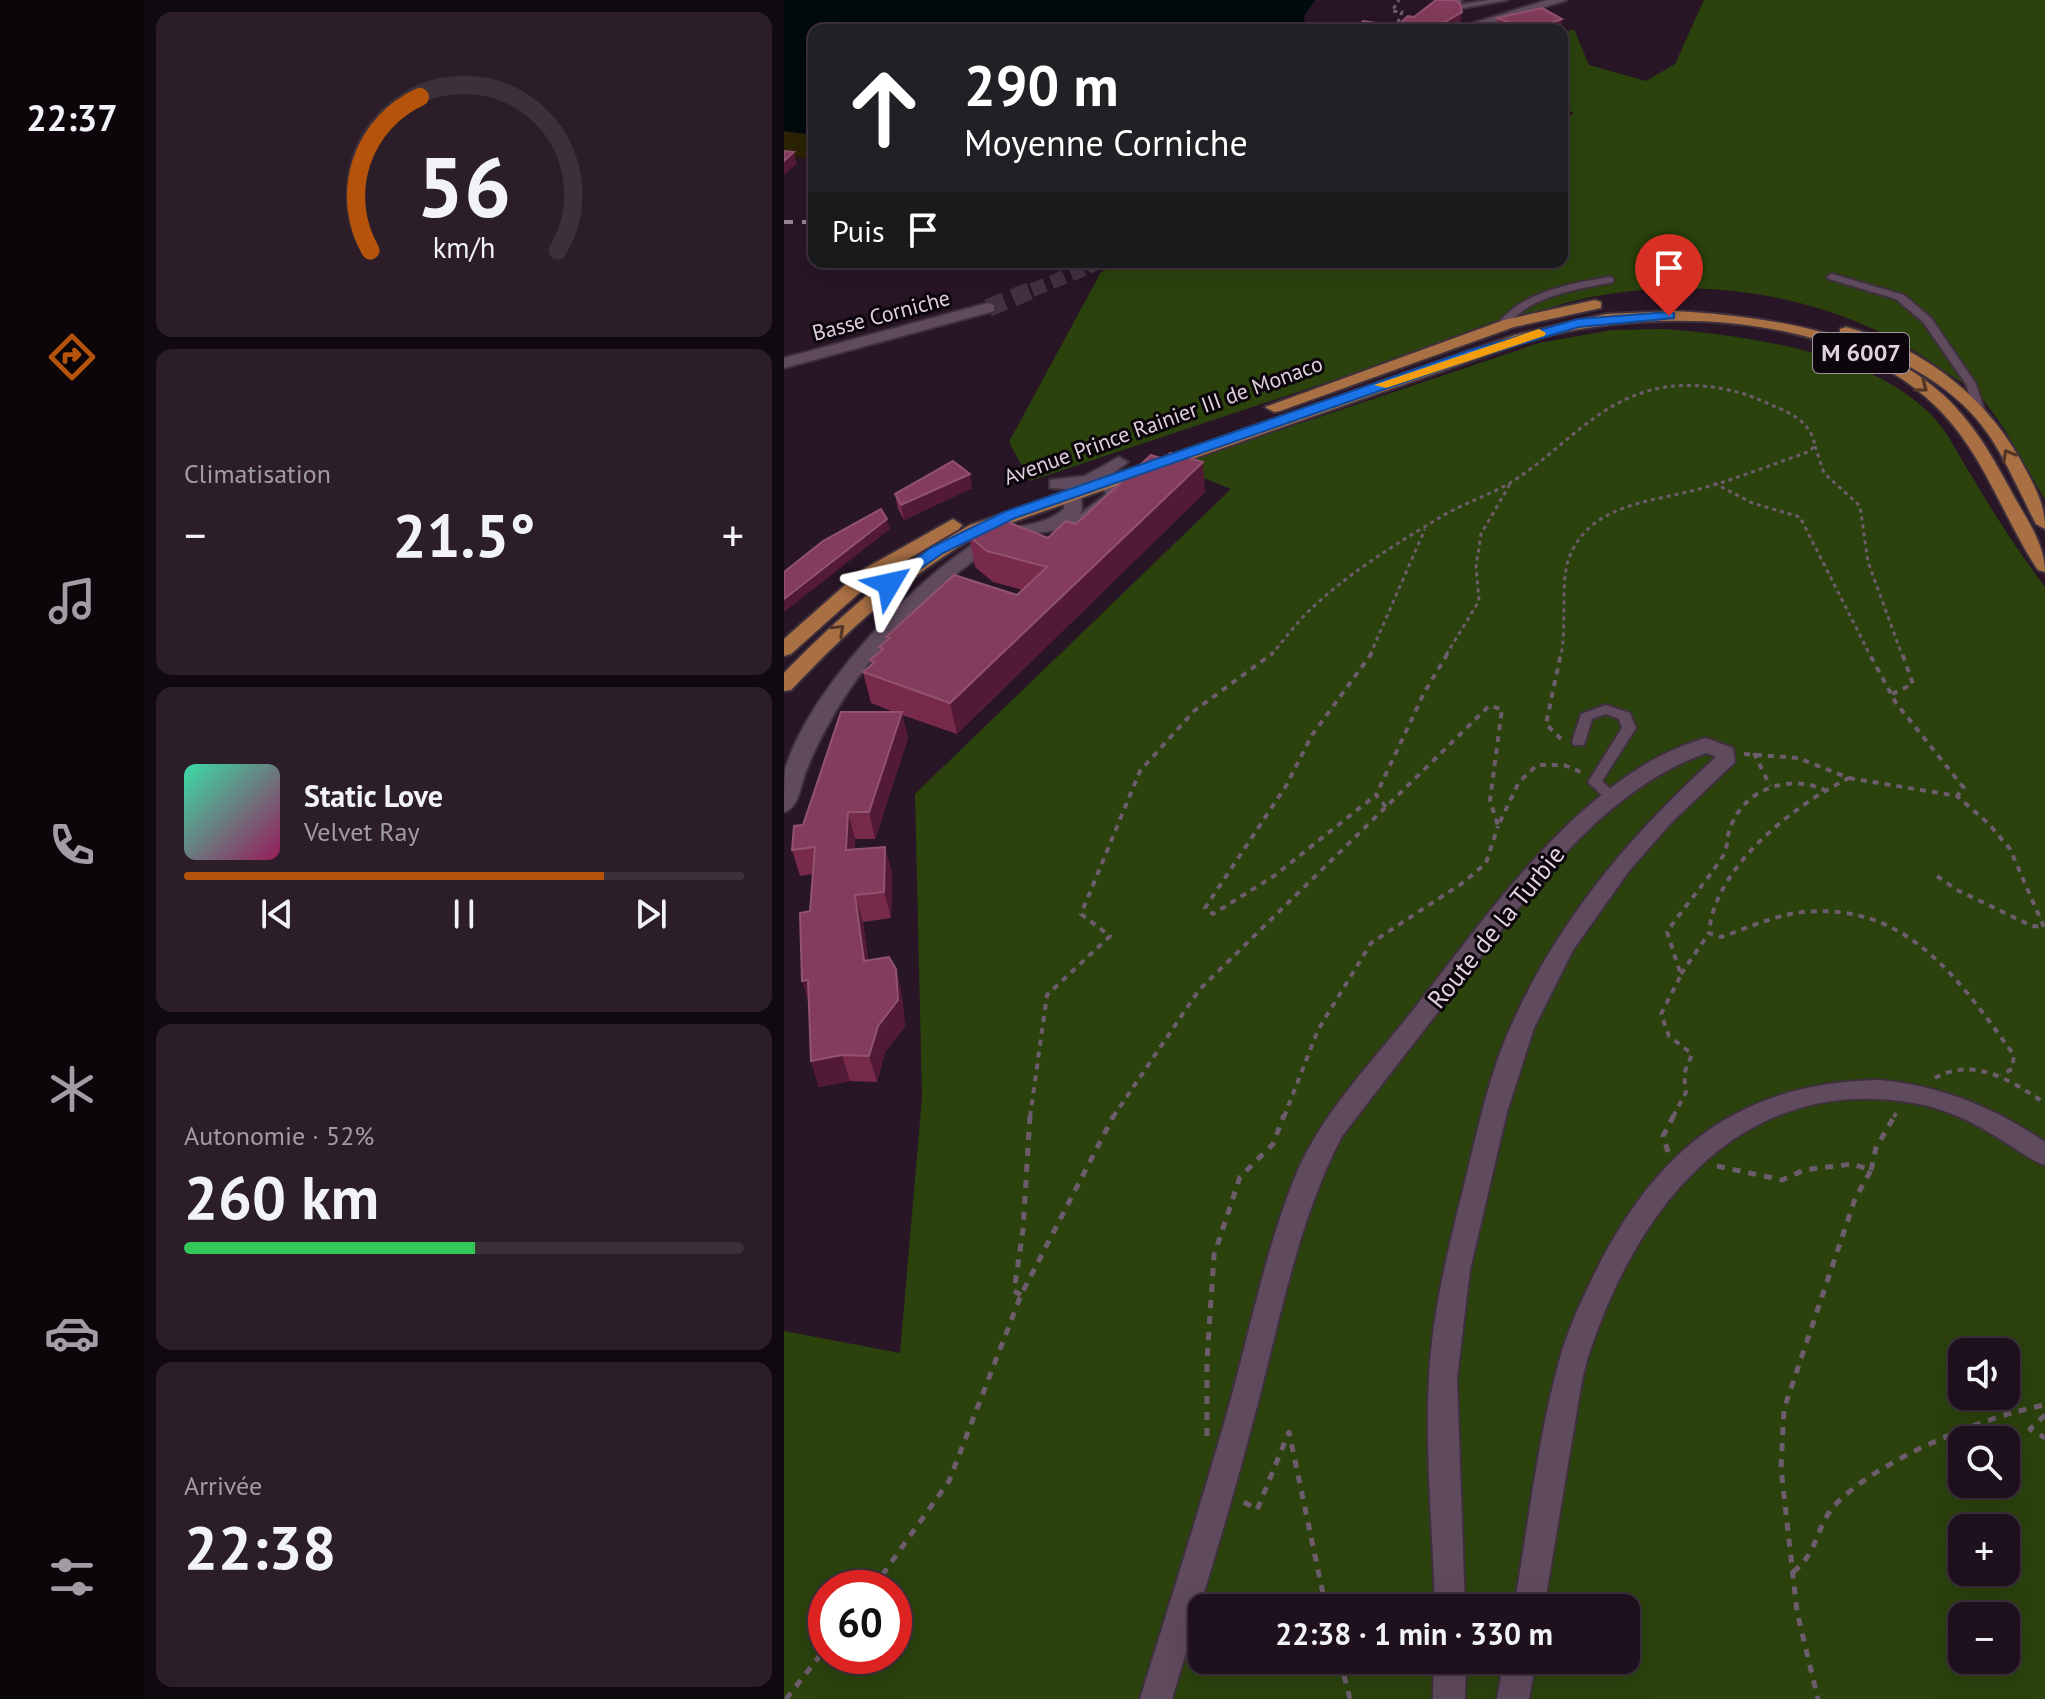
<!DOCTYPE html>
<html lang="fr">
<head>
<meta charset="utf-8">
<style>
	:root { --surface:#1e101c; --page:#2b1e29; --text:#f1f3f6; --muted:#a19da3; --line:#3c303b; --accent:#b45309 }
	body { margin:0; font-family:"PT Sans",sans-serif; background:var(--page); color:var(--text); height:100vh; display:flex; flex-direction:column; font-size:30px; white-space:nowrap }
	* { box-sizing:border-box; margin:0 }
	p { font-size:26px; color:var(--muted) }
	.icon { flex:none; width:44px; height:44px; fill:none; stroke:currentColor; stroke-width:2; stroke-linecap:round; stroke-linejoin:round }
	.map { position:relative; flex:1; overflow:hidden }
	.side { display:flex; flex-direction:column; gap:12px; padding:12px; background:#10090f; width:640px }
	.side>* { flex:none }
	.banner { position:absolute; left:24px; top:24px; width:760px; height:244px; border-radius:16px; box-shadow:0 8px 32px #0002,0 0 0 2px var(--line); background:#202124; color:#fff; overflow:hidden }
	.buttons { position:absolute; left:1164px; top:1338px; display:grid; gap:16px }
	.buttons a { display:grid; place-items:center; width:72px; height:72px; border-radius:16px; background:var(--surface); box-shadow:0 8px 32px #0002,0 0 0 2px var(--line); font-size:40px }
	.speed { position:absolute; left:24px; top:1570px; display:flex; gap:16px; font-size:40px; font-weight:700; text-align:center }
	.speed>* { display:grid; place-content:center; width:104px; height:104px; border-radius:50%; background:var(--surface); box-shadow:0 8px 32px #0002,0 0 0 2px var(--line); line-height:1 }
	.speed .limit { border:12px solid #d22; background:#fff; color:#111 }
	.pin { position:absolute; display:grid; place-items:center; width:68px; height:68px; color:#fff; margin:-82px -34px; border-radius:50% 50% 50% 0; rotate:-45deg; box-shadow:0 0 8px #0007 }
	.pin .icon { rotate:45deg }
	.me { position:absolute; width:88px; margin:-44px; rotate:54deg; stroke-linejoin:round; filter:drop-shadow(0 0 6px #0008) }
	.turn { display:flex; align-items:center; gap:28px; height:168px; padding:0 24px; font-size:36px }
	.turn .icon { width:104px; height:104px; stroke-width:2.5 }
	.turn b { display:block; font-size:56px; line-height:68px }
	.then { display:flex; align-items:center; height:76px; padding:0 24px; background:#0003; gap:16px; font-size:30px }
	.big { font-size:60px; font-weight:700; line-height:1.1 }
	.side .card { flex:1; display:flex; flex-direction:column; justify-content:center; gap:12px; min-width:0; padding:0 28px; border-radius:16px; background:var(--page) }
	.side .dial { align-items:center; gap:0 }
	.dial svg { height:208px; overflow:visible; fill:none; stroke:var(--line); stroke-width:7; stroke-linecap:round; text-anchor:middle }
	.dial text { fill:var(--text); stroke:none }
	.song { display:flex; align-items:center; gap:24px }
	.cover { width:96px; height:96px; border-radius:12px; background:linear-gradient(135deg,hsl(160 70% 55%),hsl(330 70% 35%)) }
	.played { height:8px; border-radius:4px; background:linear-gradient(90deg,var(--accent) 75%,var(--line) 75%) }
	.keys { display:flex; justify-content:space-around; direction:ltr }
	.heat { display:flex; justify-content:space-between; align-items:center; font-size:44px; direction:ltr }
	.charge { height:12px; border-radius:6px; background:linear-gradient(90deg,#34c759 52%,var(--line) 0) }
	.trip { position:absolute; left:404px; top:1594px; width:452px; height:80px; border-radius:16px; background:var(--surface); box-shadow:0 8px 32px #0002,0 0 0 2px var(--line); font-weight:700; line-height:80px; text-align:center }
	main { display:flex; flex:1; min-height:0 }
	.tabs { display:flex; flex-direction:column; width:144px; justify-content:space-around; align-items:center; background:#0c060b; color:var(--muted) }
	.tabs .icon { width:56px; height:56px }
	.tabs .active { color:var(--accent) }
	.tabs b { font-size:36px; color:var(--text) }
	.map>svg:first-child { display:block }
	.green { fill:#2b420d; fill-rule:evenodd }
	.sand { fill:#2b2303 }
	.water { fill:#000a0c }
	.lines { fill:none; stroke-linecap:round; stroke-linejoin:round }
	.secondary-tunnel-far1 { stroke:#433141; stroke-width:14; stroke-dasharray:14 7; stroke-linecap:butt }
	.secondary-tunnel { stroke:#433141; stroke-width:18; stroke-dasharray:18 9; stroke-linecap:butt }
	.service-casing { stroke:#3e303c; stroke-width:4 }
	.tertiary-casing { stroke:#3e303c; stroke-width:4 }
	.secondary-casing { stroke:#3e303c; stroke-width:4 }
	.primary-casing { stroke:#3e303c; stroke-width:4 }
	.path-far2 { stroke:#6d5c6b; stroke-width:3; stroke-dasharray:4 4; stroke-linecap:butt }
	.path-far1 { stroke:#6d5c6b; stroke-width:4; stroke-dasharray:6 6; stroke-linecap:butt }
	.path { stroke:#6d5c6b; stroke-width:5; stroke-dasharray:8 8; stroke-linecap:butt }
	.service { fill:#604a5e; fill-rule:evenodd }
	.tertiary { fill:#604a5e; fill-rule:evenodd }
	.secondary { fill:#604a5e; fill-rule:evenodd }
	.primary { fill:#a97044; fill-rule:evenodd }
	.rail { stroke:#958593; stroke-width:4; stroke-dasharray:9 9; stroke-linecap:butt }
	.wall { fill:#782a4b }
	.shaded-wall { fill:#531a36 }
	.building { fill:#833c5b; stroke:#91536f; stroke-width:2 }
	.oneway { stroke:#533525 }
	.route { fill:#1a73e8; stroke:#114b97; stroke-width:2 }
	.slow { fill:#f59e0b }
	.labels { text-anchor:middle; stroke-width:6; stroke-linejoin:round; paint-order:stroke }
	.far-street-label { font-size:22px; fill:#dfd1dd; stroke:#0c050b }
	.shield { fill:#0c050b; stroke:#a0949e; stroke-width:2 }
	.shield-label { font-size:24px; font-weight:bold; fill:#dfd1dd }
	.street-label { font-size:26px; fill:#dfd1dd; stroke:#0c050b }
</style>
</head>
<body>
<main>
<nav class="tabs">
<b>22:37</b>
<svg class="icon active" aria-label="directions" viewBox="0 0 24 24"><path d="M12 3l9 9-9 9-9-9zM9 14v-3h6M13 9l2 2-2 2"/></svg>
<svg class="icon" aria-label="music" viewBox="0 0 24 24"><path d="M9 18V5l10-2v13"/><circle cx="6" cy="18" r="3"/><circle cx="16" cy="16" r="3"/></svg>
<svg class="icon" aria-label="phone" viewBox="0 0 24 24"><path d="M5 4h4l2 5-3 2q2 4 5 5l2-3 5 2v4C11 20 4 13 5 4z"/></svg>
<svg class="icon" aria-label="climate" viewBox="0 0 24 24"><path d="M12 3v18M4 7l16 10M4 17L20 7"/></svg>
<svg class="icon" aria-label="car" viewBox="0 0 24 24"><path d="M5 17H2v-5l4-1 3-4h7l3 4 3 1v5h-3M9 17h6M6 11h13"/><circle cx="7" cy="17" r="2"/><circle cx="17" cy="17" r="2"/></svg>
<svg class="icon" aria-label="filters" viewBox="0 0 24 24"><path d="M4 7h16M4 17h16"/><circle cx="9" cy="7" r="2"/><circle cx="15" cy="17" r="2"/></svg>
</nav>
<section class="side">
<div class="card dial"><svg viewBox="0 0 100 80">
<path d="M14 69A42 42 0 1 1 86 69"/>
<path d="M14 69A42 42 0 0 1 33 10" stroke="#b45309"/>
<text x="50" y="56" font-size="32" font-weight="700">56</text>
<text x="50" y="72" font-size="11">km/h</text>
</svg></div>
<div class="card"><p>Climatisation</p>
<div class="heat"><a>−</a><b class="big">21.5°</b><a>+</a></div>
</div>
<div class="card">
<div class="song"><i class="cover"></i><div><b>Static Love</b><p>Velvet Ray</p></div></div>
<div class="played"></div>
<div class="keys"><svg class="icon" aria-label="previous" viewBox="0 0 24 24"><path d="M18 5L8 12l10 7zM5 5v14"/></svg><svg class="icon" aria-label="pause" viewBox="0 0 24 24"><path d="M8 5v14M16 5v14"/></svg><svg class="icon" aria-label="next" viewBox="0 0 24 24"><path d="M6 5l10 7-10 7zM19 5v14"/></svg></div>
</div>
<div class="card"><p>Autonomie · 52%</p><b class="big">260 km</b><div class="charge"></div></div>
<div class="card"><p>Arrivée</p><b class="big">22:38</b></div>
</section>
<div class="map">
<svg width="1261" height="1699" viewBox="0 0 1261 1699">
	<rect width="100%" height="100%" fill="#281526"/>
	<g class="green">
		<path d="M920 0H1261V500C1242 467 1224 430 1200 401 1189 388 1170 378 1156 368 1050 291 903 270 778 304L246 481 225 442 317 272 336 262H778V121L790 113 778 108V34L790 29 805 65 862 81 891 64Z"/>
		<path d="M879 329C962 335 1092 353 1151 419 1165 434 1175 457 1187 475 1210 514 1234 551 1261 587V1699H0V1331L116 1353 138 1098 131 794 447 489 390 466 755 343 828 330ZM1178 1352H1222V1396H1178ZM1178 1440H1222V1484H1178ZM1178 1528H1222V1572H1178ZM42 1588H110V1656H42ZM418 1608H842V1660H418ZM1178 1616H1222V1660H1178Z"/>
	</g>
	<polygon class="sand" points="0,131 30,135 30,159 0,155"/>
	<polygon class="water" points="0,0 531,0 520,16 522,30 30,30 30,135 0,131"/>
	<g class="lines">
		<polyline class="secondary-tunnel-far1" points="248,290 308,266"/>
		<polyline class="secondary-tunnel" points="204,308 253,288"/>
		<g class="service-casing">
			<g id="service">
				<polygon points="668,0 679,0 672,4 674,5 704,0 724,0 674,9 661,4"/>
				<polygon points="1048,274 1120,295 1147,318 1192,384 1201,412 1200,414 1196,415 1191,412 1182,384 1139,322 1112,299 1045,279 1043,277"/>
				<path d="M825 277 829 278V282C791 290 746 295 722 327L713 325C738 291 786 284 825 277Z"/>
				<polygon points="822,705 846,713 852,728 818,781 836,798 829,803 824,801 804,782 838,728 835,719 822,714 808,719 800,745 790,745 788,742 797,714"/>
			</g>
		</g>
		<g class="tertiary-casing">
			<g id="tertiary">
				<path d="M335 457 344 462 327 475 334 480 340 495C305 542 264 522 219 543 181 561 144 599 115 629 76 669 46 714 24 766 17 780 16 808 0 812 0 799 0 782 1 770 23 693 128 581 196 540 224 523 256 530 280 509L279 493 283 489 266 488V480L301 476ZM310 486H318L322 494 295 515 298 511 297 495Z"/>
				<path d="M922 738 949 748 951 762 888 822 845 871 789 950 750 1028 723 1112 686 1270 673 1378 681 1608H651C649 1532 641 1454 645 1378 648 1316 663 1254 678 1194 692 1139 703 1079 727 1026 774 921 845 836 930 759L931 756 922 753C817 791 746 893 681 977 640 1030 599 1083 558 1136 511 1227 495 1327 468 1425 444 1517 415 1608 388 1699H356C384 1608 413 1518 439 1427 463 1346 478 1261 509 1182 533 1119 584 1067 626 1014 701 919 799 772 922 738Z"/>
				<path d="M1095 1080C1158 1086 1209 1107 1261 1142V1165C1246 1160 1233 1149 1219 1141 1192 1123 1163 1109 1130 1103 959 1073 855 1204 806 1351 796 1379 794 1410 788 1440 779 1496 769 1552 760 1608H730C744 1527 753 1442 775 1362 784 1327 801 1293 817 1261 879 1143 960 1083 1095 1080Z"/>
				<polygon points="650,1660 682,1660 681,1699 649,1699"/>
				<polygon points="720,1660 752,1660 745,1699 713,1699"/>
			</g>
		</g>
		<g class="secondary-casing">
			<g id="secondary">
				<polygon points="763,0 783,0 687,30 667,30"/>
				<polygon points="304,262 325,262 308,271 300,266"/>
				<polygon points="204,303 210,305 210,311 0,368 0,358"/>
			</g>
		</g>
		<g class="primary-casing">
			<g id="primary">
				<polygon points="811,300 817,302 817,308 730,327 496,411 490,412 481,407 720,320"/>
				<path d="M891 311C979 316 1080 330 1150 387 1184 414 1206 452 1226 489 1240 516 1261 542 1261 572L1254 570C1223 524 1204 467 1168 424 1074 310 873 304 743 341L198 533C125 574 65 629 7 690L0 691V673C56 615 115 564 186 525L731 335 822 314Z"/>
				<path d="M1062 327C1141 347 1207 400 1243 472 1254 493 1261 507 1261 529L1252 524C1235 492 1221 456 1199 427 1164 381 1109 356 1056 335V329Z"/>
				<polygon points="169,519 178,525 175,529 92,578 7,654 0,656 0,639 78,570"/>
			</g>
		</g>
		<g class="path-far2">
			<polyline points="611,30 618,12 608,11 615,0"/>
			<polyline points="1031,446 1040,473 1076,506 1084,562 1118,655"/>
			<polyline points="930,483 968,503 1016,517 1086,655"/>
			<path d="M487 655C500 640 512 623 527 609 564 573 615 542 660 515 681 503 705 495 726 483 775 453 808 406 867 390 905 380 950 387 985 404 1006 413 1027 421 1031 446L1024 452C989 464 955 478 919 488 871 502 806 502 785 558 776 581 783 627 777 655"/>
			<polyline points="586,655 641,529"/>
			<polyline points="662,655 695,601 692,567 697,534 726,484"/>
		</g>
		<g class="path-far1">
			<polyline points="588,653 528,735 502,786 421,908 429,914 490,876 592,795"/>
			<polyline points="1108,694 1129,684 1118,653"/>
			<polyline points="777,739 762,724 777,653"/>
			<polyline points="970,753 986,786"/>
			<path d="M960 754 1014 758 1065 778C1010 805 930 867 925 933L937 937C964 928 991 915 1019 912 1124 902 1175 980 1230 1055L1228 1069 1217 1075"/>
			<polyline points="1065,778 1173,796 1180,788 1112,703 1085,653"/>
			<polyline points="602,807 592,795 640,693 664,653"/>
			<polyline points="1153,876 1173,890 1248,926 1260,927 1226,849 1205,824 1173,796"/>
			<polyline points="897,974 925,933"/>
			<path d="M1151 1078C1191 1056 1227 1081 1261 1103"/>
			<polyline points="246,1117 263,995 326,936 297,914 356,771 410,711 489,653"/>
			<polyline points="329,1117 415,990 705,706 718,709 706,800 714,826 735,782 753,765 780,765 799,773"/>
			<polyline points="500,1117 534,1030 587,943 680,882 702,863 714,826"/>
			<path d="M889 1117 902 1092 900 1074 908 1054 885 1036 877 1014 897 975 883 932C901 906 922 882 939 856 945 846 942 836 947 826 961 788 1006 774 1041 790"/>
			<polyline points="1110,1117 1112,1113"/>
		</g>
		<g class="path">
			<polyline points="884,1152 879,1136 890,1115"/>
			<polyline points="933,1166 998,1180 1020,1170 1068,1164 1087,1170 1071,1199 1000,1409 997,1468 1013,1612 1034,1699"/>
			<polyline points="1087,1170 1092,1148 1111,1115"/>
			<polyline points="237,1295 230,1291 239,1230 246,1115"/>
			<polyline points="1261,1415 1246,1429 1261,1438"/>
			<polyline points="423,1436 423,1360 430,1255 456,1177 489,1144 500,1115"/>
			<polyline points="460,1502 473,1510 505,1432 542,1608"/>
			<path d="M1009 1572C1035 1552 1031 1527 1051 1505 1093 1460 1201 1416 1261 1405"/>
			<polyline points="89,1588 165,1481 237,1295 330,1115"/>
			<polyline points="556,1660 566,1699"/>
			<polyline points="2,1699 42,1648"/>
		</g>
		<use href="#service" class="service"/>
		<use href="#tertiary" class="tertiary"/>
		<use href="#secondary" class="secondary"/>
		<use href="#primary" class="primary"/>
		<polyline class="rail" points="0,222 30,222"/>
	</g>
	<g class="wall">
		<polygon points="713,18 778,19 777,26 765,30 727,30 713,25"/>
		<polygon points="188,488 120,520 114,509 111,494"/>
		<polygon points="421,492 173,734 118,715 124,738 91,839 71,839 71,849 101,847 108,873 107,918 79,922 84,960 118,995 121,1026 101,1052 93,1082 66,1081 35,1087 27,1061 26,911 29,874 16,876 8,850 19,825 110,712 87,703 79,672 87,665 86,660 96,651 95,647 103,640 102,637 233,595 239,590 209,582 191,567 185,536 264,538 292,524"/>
	</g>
	<g class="shaded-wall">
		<polygon points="678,12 677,21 662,30 647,30"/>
		<polygon points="778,19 777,26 765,30 747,30"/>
		<polygon points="10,152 13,164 0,175 0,161"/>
		<polygon points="419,462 421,492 173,734 166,703"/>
		<polygon points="186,474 188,488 120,520 117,505"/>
		<polygon points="103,519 106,529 0,612 0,599"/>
		<polygon points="118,712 124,738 91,839 85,812"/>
		<polygon points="64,812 71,839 69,876 62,850"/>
		<polygon points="101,847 108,873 107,918 100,892"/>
		<polygon points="71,895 79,922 87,987 80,961"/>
		<polygon points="112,969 118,995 121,1026 101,1052 93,1082 85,1056"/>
		<polygon points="24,980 26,1007 18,981"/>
		<polygon points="58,1055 66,1081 35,1087 27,1061"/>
	</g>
	<g class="building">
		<polygon points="652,0 670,0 676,3 678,12 647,30 573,30 579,21 613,26 624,16 630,17"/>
		<polygon points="758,8 778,19 747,30 713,18"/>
		<polygon points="0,151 10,152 0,161"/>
		<polygon points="386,453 419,462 166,703 79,672 91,662 86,660 99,649 95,647 106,638 102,637 170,575 233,595 263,567 203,551 185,536 211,517 264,538 282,521 292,524 367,455 379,459"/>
		<polygon points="169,461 186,474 117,505 111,494"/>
		<polygon points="97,509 103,519 0,599 0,572 39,541"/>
		<polygon points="57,712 118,712 85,812 64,812 62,850 101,847 100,892 71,895 80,961 105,957 112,969 114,1000 94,1026 85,1056 58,1055 27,1061 24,980 18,981 16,913 26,911 31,847 8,850 10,826 19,825"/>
	</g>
	<defs><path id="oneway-chevron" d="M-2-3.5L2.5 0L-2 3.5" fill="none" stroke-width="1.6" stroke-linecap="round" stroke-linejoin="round" transform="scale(2)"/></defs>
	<g class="oneway">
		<use href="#oneway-chevron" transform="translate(1138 387) rotate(37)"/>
		<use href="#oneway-chevron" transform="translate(1224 455) rotate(-119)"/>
		<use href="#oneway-chevron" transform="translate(55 630) rotate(-44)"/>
	</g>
	<polygon class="route" points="885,312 890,313 890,318 795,327 696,356 231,518 159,553 110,587 97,584 148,547 220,512 686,350 794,319"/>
	<polygon class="slow" points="755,329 762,333 760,336 602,388 590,385"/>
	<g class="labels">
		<g class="far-street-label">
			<text transform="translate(97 315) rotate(-15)" y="8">Basse Corniche</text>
			<text transform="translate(379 420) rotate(-20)" y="8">Avenue Prince Rainier III de Monaco</text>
		</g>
		<rect class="shield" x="1029" y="333" width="96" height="40" rx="6"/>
		<g class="shield-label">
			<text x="1077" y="361">M 6007</text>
		</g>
		<g class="street-label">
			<text transform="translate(712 927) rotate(-51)" y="9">Route de la Turbie</text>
		</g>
	</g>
</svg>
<div class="buttons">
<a><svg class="icon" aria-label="sound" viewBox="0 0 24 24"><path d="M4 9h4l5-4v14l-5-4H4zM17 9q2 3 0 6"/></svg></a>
<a><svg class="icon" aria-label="search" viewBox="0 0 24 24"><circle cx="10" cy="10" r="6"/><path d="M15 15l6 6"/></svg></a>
<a>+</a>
<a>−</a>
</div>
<div class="speed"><div class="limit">60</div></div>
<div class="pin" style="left:885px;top:316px;background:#d93025"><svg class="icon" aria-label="arrive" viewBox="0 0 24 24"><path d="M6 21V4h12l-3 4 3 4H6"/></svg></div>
<svg class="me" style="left:105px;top:584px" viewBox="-20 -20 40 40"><path d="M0-17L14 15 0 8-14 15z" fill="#1a73e8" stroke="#fff" stroke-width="4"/></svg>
<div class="trip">22:38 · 1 min · 330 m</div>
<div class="banner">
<div class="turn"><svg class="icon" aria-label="ahead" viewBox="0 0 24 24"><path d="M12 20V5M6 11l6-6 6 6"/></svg><div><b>290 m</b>Moyenne Corniche</div></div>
<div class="then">Puis<svg class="icon" aria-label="arrive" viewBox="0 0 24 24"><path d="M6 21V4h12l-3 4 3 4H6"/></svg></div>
</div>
</div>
</main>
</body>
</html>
